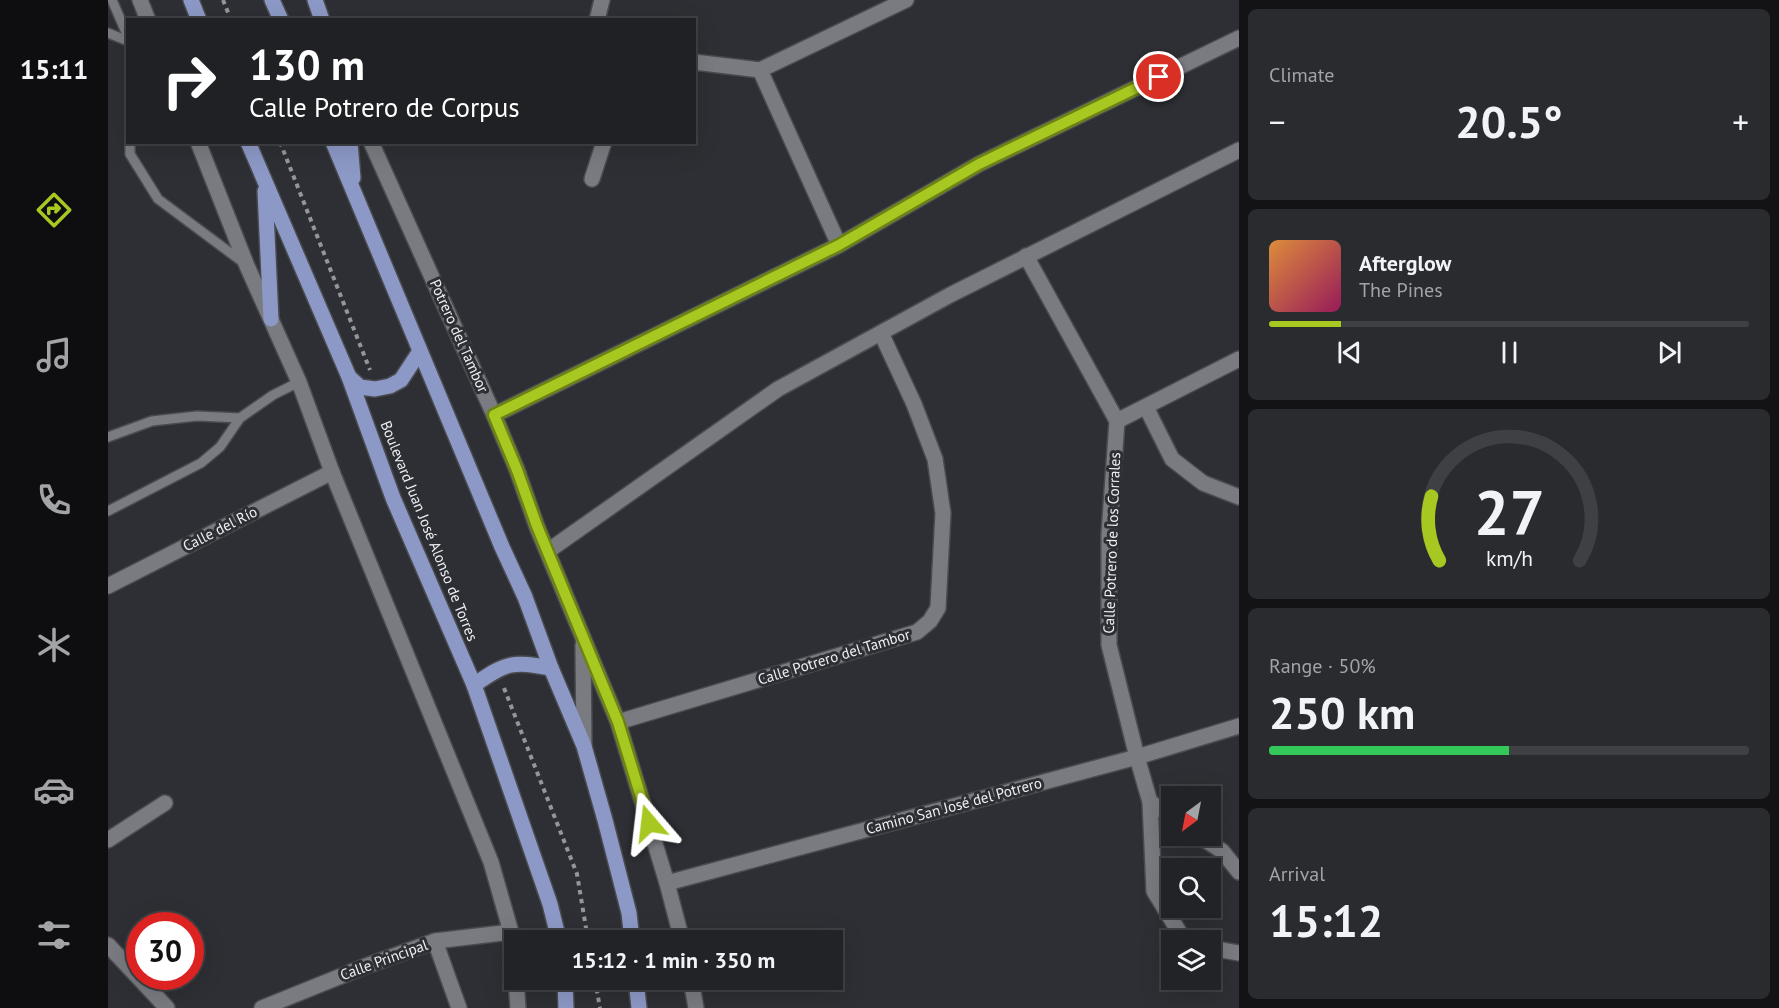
<!DOCTYPE html>
<html lang="en">
<head>
<meta charset="utf-8">
<style>
	:root { --surface:#222327; --page:#2a2b2f; --text:#f1f3f6; --muted:#a2a4a7; --line:#3f4044; --accent:#a6c821 }
	body { margin:0; font-family:"PT Sans",sans-serif; background:var(--page); color:var(--text); height:100vh; display:flex; flex-direction:column; font-size:22px; white-space:nowrap }
	* { box-sizing:border-box; margin:0 }
	p { font-size:20px; color:var(--muted) }
	.icon { flex:none; width:33px; height:33px; fill:none; stroke:currentColor; stroke-width:2; stroke-linecap:round; stroke-linejoin:round }
	.map { position:relative; flex:1; overflow:hidden }
	.side { display:flex; flex-direction:column; gap:9px; padding:9px; background:#131315; width:540px }
	.side>* { flex:none }
	.top-card { position:absolute; left:18px; top:18px; width:570px; height:126px; border-radius:0px; box-shadow:0 6px 24px #0002,0 0 0 2px var(--line); background:#202124; color:#fff; overflow:hidden }
	.needle { width:39px; rotate:212deg }
	.controls { position:absolute; left:1053px; top:786px; display:grid; gap:12px }
	.controls a { display:grid; place-items:center; width:60px; height:60px; border-radius:0px; background:var(--surface); box-shadow:0 6px 24px #0002,0 0 0 2px var(--line); font-size:30px }
	.speed { position:absolute; left:18px; top:912px; display:flex; gap:12px; font-size:30px; font-weight:700; text-align:center }
	.speed>* { display:grid; place-content:center; width:78px; height:78px; border-radius:50%; background:var(--surface); box-shadow:0 6px 24px #0002,0 0 0 2px var(--line); line-height:1 }
	.speed .limit { border:9px solid #d22; background:#fff; color:#111 }
	.pin { position:absolute; display:grid; place-items:center; width:51px; height:51px; color:#fff; margin:-26px; border:3px solid #fff; border-radius:50%; box-shadow:0 2px 6px #0007 }
	.me { position:absolute; width:66px; margin:-33px; rotate:343deg; stroke-linejoin:round; filter:drop-shadow(0 0 4px #0008) }
	.turn { display:flex; align-items:center; gap:21px; height:126px; padding:0 24px; font-size:27px }
	.turn .icon { width:78px; height:78px; stroke-width:2.5 }
	.turn b { display:block; font-size:42px; line-height:51px }
	.big { font-size:45px; font-weight:700; line-height:1.1 }
	.side .widget { flex:1; display:flex; flex-direction:column; justify-content:center; gap:9px; min-width:0; padding:0 21px; border-radius:9px; background:var(--page) }
	.side .dial { align-items:center; gap:0 }
	.dial svg { height:156px; overflow:visible; fill:none; stroke:var(--line); stroke-width:7; stroke-linecap:round; text-anchor:middle }
	.dial text { fill:var(--text); stroke:none }
	.song { display:flex; align-items:center; gap:18px }
	.cover { width:72px; height:72px; border-radius:9px; background:linear-gradient(135deg,hsl(30 70% 55%),hsl(330 70% 35%)) }
	.played { height:6px; border-radius:3px; background:linear-gradient(90deg,var(--accent) 15%,var(--line) 15%) }
	.keys { display:flex; justify-content:space-around; direction:ltr }
	.heat { display:flex; justify-content:space-between; align-items:center; font-size:33px; direction:ltr }
	.charge { height:9px; border-radius:4px; background:linear-gradient(90deg,#34c759 50%,var(--line) 0) }
	.trip { position:absolute; left:396px; top:930px; width:339px; height:60px; border-radius:0px; background:var(--surface); box-shadow:0 6px 24px #0002,0 0 0 2px var(--line); font-weight:700; line-height:60px; text-align:center }
	main { display:flex; flex:1; min-height:0 }
	.dock { display:flex; flex-direction:column; width:108px; justify-content:space-around; align-items:center; background:#0e0e10; color:var(--muted) }
	.dock .icon { width:42px; height:42px }
	.dock .on { color:var(--accent) }
	.dock b { font-size:27px; color:var(--text) }
	.map>svg:first-child { display:block }
	.lines { fill:none; stroke-linecap:round; stroke-linejoin:round }
	.lane-casing { stroke:#4a4b4f; stroke-width:12 }
	.street-casing { stroke:#4a4b4f; stroke-width:18 }
	.secondary-casing { stroke:#4a4b4f; stroke-width:18 }
	.primary-casing { stroke:#4a4b4f; stroke-width:18 }
	.path { stroke:#94969a; stroke-width:4; stroke-dasharray:4.5 4.5; stroke-linecap:butt }
	.lane { stroke:#797b81; stroke-width:9 }
	.street { stroke:#797b81; stroke-width:15 }
	.secondary { stroke:#797b81; stroke-width:15 }
	.primary { stroke:#8c99c6; stroke-width:15 }
	.route-casing { stroke:#6c8215; stroke-width:15 }
	.route { stroke:#a6c821; stroke-width:10 }
	.labels { text-anchor:middle; stroke-width:6; stroke-linejoin:round; paint-order:stroke }
	.street-label { font-size:15px; fill:#edeff2; stroke:#2d2f34 }
</style>
</head>
<body>
<main>
<nav class="dock">
<b>15:11</b>
<svg class="icon on" aria-label="directions" viewBox="0 0 24 24"><path d="M12 3l9 9-9 9-9-9zM9 14v-3h6M13 9l2 2-2 2"/></svg>
<svg class="icon" aria-label="music" viewBox="0 0 24 24"><path d="M9 18V5l10-2v13"/><circle cx="6" cy="18" r="3"/><circle cx="16" cy="16" r="3"/></svg>
<svg class="icon" aria-label="phone" viewBox="0 0 24 24"><path d="M5 4h4l2 5-3 2q2 4 5 5l2-3 5 2v4C11 20 4 13 5 4z"/></svg>
<svg class="icon" aria-label="climate" viewBox="0 0 24 24"><path d="M12 3v18M4 7l16 10M4 17L20 7"/></svg>
<svg class="icon" aria-label="car" viewBox="0 0 24 24"><path d="M5 17H2v-5l4-1 3-4h7l3 4 3 1v5h-3M9 17h6M6 11h13"/><circle cx="7" cy="17" r="2"/><circle cx="17" cy="17" r="2"/></svg>
<svg class="icon" aria-label="filters" viewBox="0 0 24 24"><path d="M4 7h16M4 17h16"/><circle cx="9" cy="7" r="2"/><circle cx="15" cy="17" r="2"/></svg>
</nav>
<div class="map">
<svg width="1131" height="1008" viewBox="0 0 1131 1008">
	<rect width="100%" height="100%" fill="#2d2f34"/>
	<g class="lines">
		<g class="lane-casing">
			<g id="lane">
				<polyline points="4,0 20,37"/>
				<polyline points="0,33 20,41"/>
				<polyline points="22,142 22,154 50,199 136,263"/>
				<polyline points="0,437 44,421 89,416 132,418 165,395 191,382"/>
				<polyline points="0,511 93,463 112,447 132,418"/>
			</g>
		</g>
		<g class="street-casing">
			<g id="street">
				<polyline points="489,20 494,0"/>
				<polyline points="586,62 652,70 798,0"/>
				<polyline points="652,70 731,245"/>
				<polyline points="263,142 386,415 409,470 429,527 510,722 559,883 574,940"/>
				<polyline points="484,179 496,142"/>
				<polyline points="918,256 1009,421 1001,534 1001,645 1029,757 1042,802 1046,891 1073,935 1086,940"/>
				<polyline points="1038,407 1064,459 1095,483 1131,497"/>
				<polyline points="386,415 731,245 871,164 1131,38"/>
				<polyline points="1009,421 1131,359"/>
				<polyline points="440,551 670,389 842,295 1131,150"/>
				<polyline points="0,586 224,472"/>
				<polyline points="475,645 476,746"/>
				<polyline points="510,722 809,632 822,621 830,608 835,513 827,459 806,404 773,333"/>
				<polyline points="1042,802 1064,817"/>
				<polyline points="1091,836 1114,851 1131,872"/>
				<polyline points="0,840 57,803"/>
				<polyline points="559,883 1029,757 1131,726"/>
				<polyline points="327,941 351,1008"/>
				<polyline points="0,945 59,1008"/>
				<polyline points="1102,948 1131,953"/>
				<polyline points="583,980 588,1008"/>
				<polyline points="154,1008 258,966 327,941 403,932"/>
			</g>
		</g>
		<g class="secondary-casing">
			<g id="secondary">
				<polyline points="32,0 40,20"/>
				<polyline points="90,142 139,266 191,382 224,472 383,862 403,932 406,968"/>
				<polyline points="408,980 410,1008"/>
			</g>
		</g>
		<g class="primary-casing">
			<g id="primary">
				<polyline points="83,0 91,20"/>
				<polyline points="164,0 173,20"/>
				<polyline points="207,0 214,20"/>
				<polyline points="140,142 241,377 285,498 366,685 442,904 451,940"/>
				<polyline points="225,142 394,547 417,597 443,668 476,746 497,820 521,913 524,940"/>
				<polyline points="242,142 245,178"/>
				<polyline points="157,191 163,319"/>
				<polyline points="241,377 252,387 267,389 282,386 293,380 312,351"/>
				<path d="M366 685C399 662 404 661 443 668"/>
				<polyline points="457,980 458,1008"/>
				<polyline points="528,980 531,1008"/>
			</g>
		</g>
		<g class="path">
			<polyline points="115,0 123,20"/>
			<polyline points="172,142 262,370"/>
			<polyline points="396,688 469,874 480,940"/>
			<polyline points="487,980 492,1008"/>
		</g>
		<use href="#lane" class="lane"/>
		<use href="#street" class="street"/>
		<use href="#secondary" class="secondary"/>
		<use href="#primary" class="primary"/>
	</g>
	<g class="lines">
		<g class="route-casing">
			<polyline id="route" points="541,823 510,722 429,526 409,470 386,415 731,245 871,164 1051,77"/>
		</g>
		<use href="#route" class="route"/>
	</g>
	<g class="labels">
		<g class="street-label">
			<text transform="translate(351 336) rotate(66)" y="5">Potrero del Tambor</text>
			<text transform="translate(112 529) rotate(-27)" y="5">Calle del Río</text>
			<text transform="translate(321 531) rotate(68)" y="5">Boulevard Juan José Alonso de Torres</text>
			<text transform="translate(1004 543) rotate(-88)" y="5">Calle Potrero de los Corrales</text>
			<text transform="translate(726 657) rotate(-17)" y="5">Calle Potrero del Tambor</text>
			<text transform="translate(846 806) rotate(-15)" y="5">Camino San José del Potrero</text>
			<text transform="translate(276 960) rotate(-20)" y="5">Calle Principal</text>
		</g>
	</g>
</svg>
<div class="controls">
<a><svg class="needle" viewBox="-14 -14 28 28"><path d="M0-13l5 13h-10z" fill="#e53935"/><path d="M0 13l5-13h-10z" fill="#a2a4a7"/></svg></a>
<a><svg class="icon" aria-label="search" viewBox="0 0 24 24"><circle cx="10" cy="10" r="6"/><path d="M15 15l6 6"/></svg></a>
<a><svg class="icon" aria-label="layers" viewBox="0 0 24 24"><path d="M12 4l9 5-9 5-9-5zM3 14l9 5 9-5"/></svg></a>
</div>
<div class="speed"><div class="limit">30</div></div>
<div class="pin" style="left:1051px;top:77px;background:#d93025"><svg class="icon" aria-label="arrive" viewBox="0 0 24 24"><path d="M6 21V4h12l-3 4 3 4H6"/></svg></div>
<svg class="me" style="left:541px;top:823px" viewBox="-20 -20 40 40"><path d="M0-17L14 15 0 8-14 15z" fill="#a6c821" stroke="#fff" stroke-width="4"/></svg>
<div class="trip">15:12 · 1 min · 350 m</div>
<div class="top-card">
<div class="turn"><svg class="icon" aria-label="right" viewBox="0 0 24 24"><path d="M7 20v-9h11M14 6l5 5-5 5"/></svg><div><b>130 m</b>Calle Potrero de Corpus</div></div>
</div>
</div>
<section class="side">
<div class="widget"><p>Climate</p>
<div class="heat"><a>−</a><b class="big">20.5°</b><a>+</a></div>
</div>
<div class="widget">
<div class="song"><i class="cover"></i><div><b>Afterglow</b><p>The Pines</p></div></div>
<div class="played"></div>
<div class="keys"><svg class="icon" aria-label="previous" viewBox="0 0 24 24"><path d="M18 5L8 12l10 7zM5 5v14"/></svg><svg class="icon" aria-label="pause" viewBox="0 0 24 24"><path d="M8 5v14M16 5v14"/></svg><svg class="icon" aria-label="next" viewBox="0 0 24 24"><path d="M6 5l10 7-10 7zM19 5v14"/></svg></div>
</div>
<div class="widget dial"><svg viewBox="0 0 100 80">
<path d="M14 69A42 42 0 1 1 86 69"/>
<path d="M14 69A42 42 0 0 1 10 36" stroke="#a6c821"/>
<text x="50" y="56" font-size="32" font-weight="700">27</text>
<text x="50" y="72" font-size="11">km/h</text>
</svg></div>
<div class="widget"><p>Range · 50%</p><b class="big">250 km</b><div class="charge"></div></div>
<div class="widget"><p>Arrival</p><b class="big">15:12</b></div>
</section>
</main>
</body>
</html>
